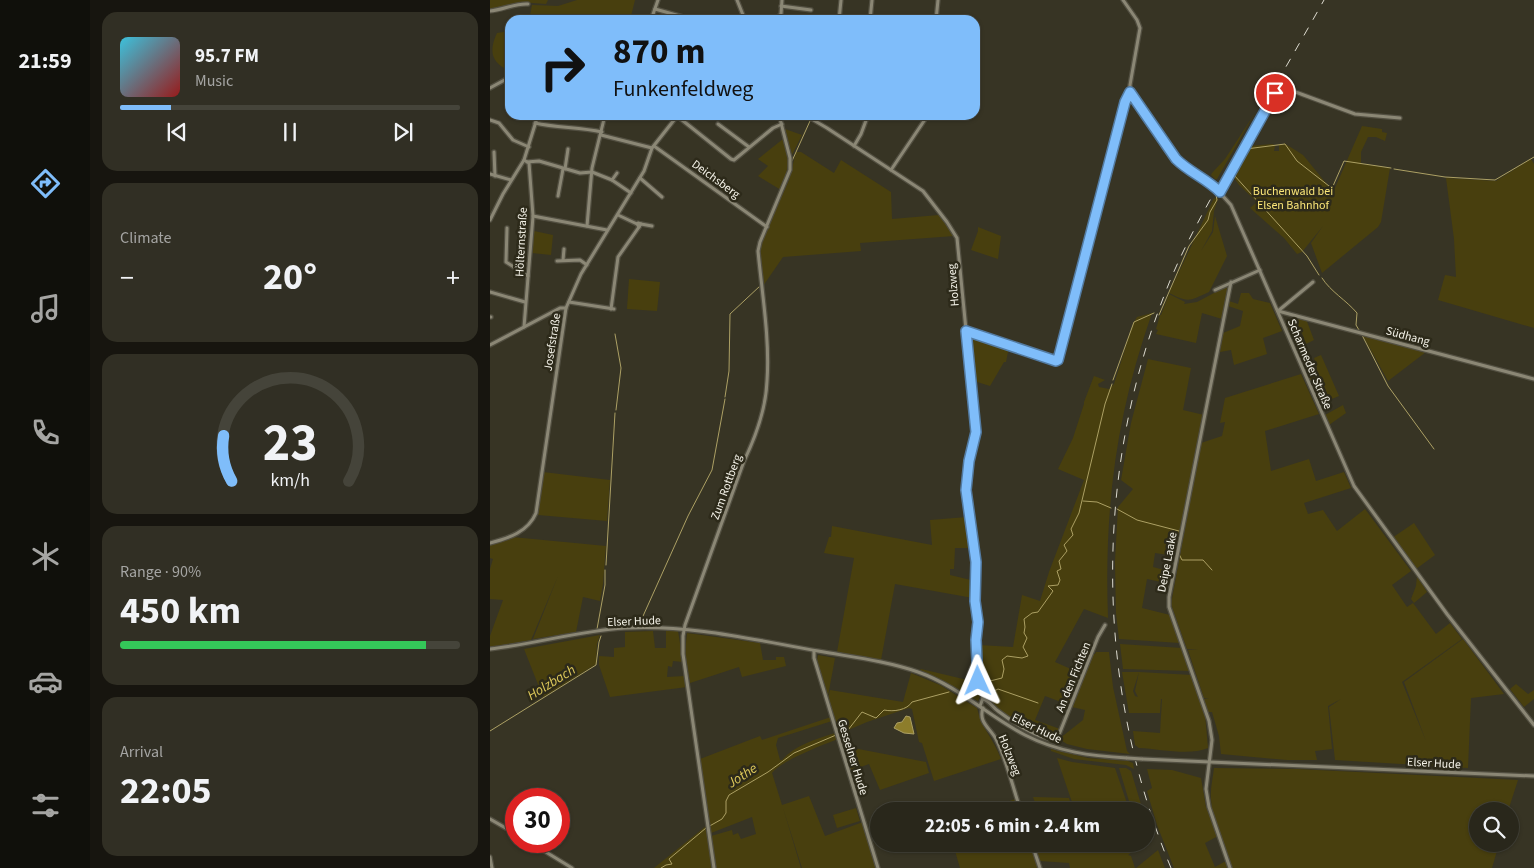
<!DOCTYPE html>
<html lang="en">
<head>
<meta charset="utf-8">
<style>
	:root { --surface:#29271b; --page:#312f24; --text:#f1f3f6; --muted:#a5a5a3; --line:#45443a; --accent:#7fbdfa }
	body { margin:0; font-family:"Source Sans 3",sans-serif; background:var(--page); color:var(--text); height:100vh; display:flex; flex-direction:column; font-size:19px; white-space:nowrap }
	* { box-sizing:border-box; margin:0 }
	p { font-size:16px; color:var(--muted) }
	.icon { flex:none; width:28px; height:28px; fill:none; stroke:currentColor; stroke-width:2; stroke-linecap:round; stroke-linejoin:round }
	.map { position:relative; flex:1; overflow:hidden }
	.panel { display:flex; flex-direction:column; gap:12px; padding:12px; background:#17150f; width:400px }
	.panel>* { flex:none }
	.top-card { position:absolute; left:15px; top:15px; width:475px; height:105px; border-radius:15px; box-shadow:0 1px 4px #0004,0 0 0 1px var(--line); background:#7fbdfa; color:#111; overflow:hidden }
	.fabs { position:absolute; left:979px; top:802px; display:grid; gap:10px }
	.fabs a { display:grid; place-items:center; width:50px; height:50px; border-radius:50%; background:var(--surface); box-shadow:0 1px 4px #0004,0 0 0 1px var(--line); font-size:25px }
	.speed { position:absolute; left:15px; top:788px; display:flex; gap:10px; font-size:25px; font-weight:700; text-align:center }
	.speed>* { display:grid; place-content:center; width:65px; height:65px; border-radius:50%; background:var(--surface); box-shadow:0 1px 4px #0004,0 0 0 1px var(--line); line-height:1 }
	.speed .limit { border:8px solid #d22; background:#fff; color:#111 }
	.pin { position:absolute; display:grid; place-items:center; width:42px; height:42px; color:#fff; margin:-21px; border:2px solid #fff; border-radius:50%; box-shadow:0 1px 5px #0007 }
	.me { position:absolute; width:55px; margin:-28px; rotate:359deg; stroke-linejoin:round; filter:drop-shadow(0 0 4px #0008) }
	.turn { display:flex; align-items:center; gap:18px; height:105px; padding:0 25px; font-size:22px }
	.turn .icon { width:65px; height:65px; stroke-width:2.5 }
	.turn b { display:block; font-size:35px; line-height:42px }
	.big { font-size:38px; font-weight:700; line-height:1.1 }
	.panel .card { flex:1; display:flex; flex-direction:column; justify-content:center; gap:8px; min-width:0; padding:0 18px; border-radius:15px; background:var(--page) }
	.panel .dial { align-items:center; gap:0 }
	.dial svg { height:130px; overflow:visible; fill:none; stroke:var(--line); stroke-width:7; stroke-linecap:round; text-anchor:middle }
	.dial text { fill:var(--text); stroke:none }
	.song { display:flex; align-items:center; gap:15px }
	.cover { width:60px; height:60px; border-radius:8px; background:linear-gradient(135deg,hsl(190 70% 55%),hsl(0 70% 35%)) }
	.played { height:5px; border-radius:2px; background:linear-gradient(90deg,var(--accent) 15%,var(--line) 15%) }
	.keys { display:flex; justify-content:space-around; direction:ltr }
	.heat { display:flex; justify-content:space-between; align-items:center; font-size:28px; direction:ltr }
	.charge { height:8px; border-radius:4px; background:linear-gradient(90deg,#34c759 90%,var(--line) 0) }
	.trip { position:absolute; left:380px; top:802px; width:285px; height:50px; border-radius:25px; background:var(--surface); box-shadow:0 1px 4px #0004,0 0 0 1px var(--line); font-weight:700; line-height:50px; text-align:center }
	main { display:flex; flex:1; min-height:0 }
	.dock { display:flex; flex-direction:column; width:90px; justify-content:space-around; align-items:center; background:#10100b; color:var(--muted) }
	.dock .icon { width:35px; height:35px }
	.dock .active { color:var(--accent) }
	.dock b { font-size:22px; color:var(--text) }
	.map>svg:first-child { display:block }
	.green { fill:#483f0e }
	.water { fill:#8d7d2b; stroke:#aca064 }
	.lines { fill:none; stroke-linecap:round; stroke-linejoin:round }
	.stream { stroke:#aca064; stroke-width:1 }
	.minor-casing { stroke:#524f41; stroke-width:5.5 }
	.minor { stroke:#8b8775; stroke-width:3 }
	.rail { stroke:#dddbd0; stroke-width:1; stroke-dasharray:9 9; stroke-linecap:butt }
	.minor-bridge-casing { stroke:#524f41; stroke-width:5.5; stroke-linecap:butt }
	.minor-bridge { stroke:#8b8775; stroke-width:3 }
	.route-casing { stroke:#537ba2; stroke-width:12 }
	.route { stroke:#7fbdfa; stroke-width:9 }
	.labels { text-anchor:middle; stroke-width:5; stroke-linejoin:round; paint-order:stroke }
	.street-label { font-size:12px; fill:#f5f3e9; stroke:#2d2a1a }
	.park-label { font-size:12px; fill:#fbe678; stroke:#2d2a1a }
	.water-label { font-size:14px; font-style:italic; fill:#dec95a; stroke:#2d2a1a }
</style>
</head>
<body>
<main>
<nav class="dock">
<b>21:59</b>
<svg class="icon active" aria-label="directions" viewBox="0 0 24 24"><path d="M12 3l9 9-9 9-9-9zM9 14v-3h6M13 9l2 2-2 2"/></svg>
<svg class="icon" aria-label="music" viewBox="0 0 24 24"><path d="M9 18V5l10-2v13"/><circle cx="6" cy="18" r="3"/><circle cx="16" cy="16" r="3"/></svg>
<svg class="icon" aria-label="phone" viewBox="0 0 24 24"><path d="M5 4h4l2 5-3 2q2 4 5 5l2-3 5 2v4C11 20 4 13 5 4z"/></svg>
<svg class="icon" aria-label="climate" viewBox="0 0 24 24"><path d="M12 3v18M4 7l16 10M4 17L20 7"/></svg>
<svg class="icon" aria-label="car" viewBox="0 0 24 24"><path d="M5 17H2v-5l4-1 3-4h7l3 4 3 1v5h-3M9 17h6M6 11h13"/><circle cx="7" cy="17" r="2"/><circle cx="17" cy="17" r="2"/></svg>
<svg class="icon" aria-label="filters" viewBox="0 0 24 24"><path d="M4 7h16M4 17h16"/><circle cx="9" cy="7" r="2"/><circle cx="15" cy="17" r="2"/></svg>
</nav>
<section class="panel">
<div class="card">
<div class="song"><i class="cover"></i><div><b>95.7 FM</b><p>Music</p></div></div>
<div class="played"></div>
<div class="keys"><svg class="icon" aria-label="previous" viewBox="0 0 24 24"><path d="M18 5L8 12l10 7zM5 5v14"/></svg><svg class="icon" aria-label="pause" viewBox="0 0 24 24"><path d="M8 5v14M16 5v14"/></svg><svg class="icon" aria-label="next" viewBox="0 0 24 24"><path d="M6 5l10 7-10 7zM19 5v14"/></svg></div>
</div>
<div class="card"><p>Climate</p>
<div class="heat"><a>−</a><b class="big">20°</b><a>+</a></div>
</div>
<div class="card dial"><svg viewBox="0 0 100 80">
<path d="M14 69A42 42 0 1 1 86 69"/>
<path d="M14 69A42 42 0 0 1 9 41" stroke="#7fbdfa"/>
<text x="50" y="56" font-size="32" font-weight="700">23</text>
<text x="50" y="72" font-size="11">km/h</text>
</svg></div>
<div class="card"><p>Range · 90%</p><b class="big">450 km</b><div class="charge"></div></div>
<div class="card"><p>Arrival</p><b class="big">22:05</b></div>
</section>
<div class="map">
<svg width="1044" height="868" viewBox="0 0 1044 868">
	<rect width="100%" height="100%" fill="#373424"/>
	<g class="green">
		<polygon points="0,0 58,0 56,4 30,2 12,8 0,10"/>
		<polygon points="87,0 145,0 140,20 128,20 123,15 118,20 39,20 42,5 68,6"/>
		<path d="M20 31V67L14 68C0 60 0 48 7 33Z"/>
		<polygon points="765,113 727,179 725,179 721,175 722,173 735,159"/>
		<polygon points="872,126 892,129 892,132 897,133 895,141 886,137 878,137 871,152 871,164 900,168 891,222 888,227 832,273 821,243 833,226 812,252 807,254 794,238 760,208 767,202 749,185 742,175 759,146 783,144 785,146 784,151 789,151 789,145 794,145 794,143 813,155 840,188 843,187 845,188"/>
		<polygon points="295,129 312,135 302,155"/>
		<polygon points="293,139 299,163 291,190 268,176 278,166 268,159"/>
		<polygon points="306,152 311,152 344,173 351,160 401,192 402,219 449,215 464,236 370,243 371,251 293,257 273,286 270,251 271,243 299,180"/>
		<polygon points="1041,159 1044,164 1044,328 948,300 955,275 966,277 964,239 956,178 1006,181"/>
		<path d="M724 198 728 199 724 211 722 231 711 251 723 232 725 216 737 256 719 292C699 301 699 303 679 293Z"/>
		<polygon points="488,227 511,236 508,259 481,250 488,231"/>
		<polygon points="44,231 63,235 61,255 42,253"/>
		<polygon points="139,279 170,282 167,311 137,309"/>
		<polygon points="739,285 732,319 712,313 706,343 666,334 668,330 666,329 670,315 671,315 679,294 695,302 694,304 707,302"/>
		<polygon points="751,293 759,293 763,299 780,303 792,331 773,338 777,354 744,365 741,350 730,352 733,333 750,326 753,311 738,306 739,301 748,304"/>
		<path d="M662 313C626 415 614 509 618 618L594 609 565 662 592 674 579 705 555 696 545 720 570 729 567 736 562 738C544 730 503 713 494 695 488 684 490 657 489 645L523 647 532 595 550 601 559 572 594 480 568 469 583 438 594 404V402L604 376 615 380 608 384 609 387 619 389 624 384 643 324 647 317Z"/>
		<polygon points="805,317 816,319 824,340 816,344 812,333 801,338 797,329 807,325"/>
		<polygon points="480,334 519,347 516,362 514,362 500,386 484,381"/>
		<polygon points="872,334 936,352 898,381"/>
		<polygon points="831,355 849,396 830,404 816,372 827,368 824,358"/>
		<polygon points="658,359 701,368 693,410 714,415 685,556 665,553 663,567 678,571 676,583 657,579 652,608 680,615 690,643 629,639 626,613 625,562 628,507 643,489 631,480 641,423"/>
		<polygon points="811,374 829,414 775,431 781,471 819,459 826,481 854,472 861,488 814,503 818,514 833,510 847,531 875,509 921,571 902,585 917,607 923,603 946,634 960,623 972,639 912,682 936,741 914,682 973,639 1014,694 981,698 978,768 845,760 839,707 851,699 838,706 842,749 825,751 827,760 797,760 731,754 729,736 722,712 718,712 714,699 719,699 714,698 698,650 708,650 697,649 681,604 711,443 732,436 735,422 730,423 735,398"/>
		<polygon points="853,405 856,413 839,425 835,415"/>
		<polygon points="53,472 120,480 117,521 48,515"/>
		<polygon points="477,517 483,548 465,548 464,569 460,569 460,575 485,581 483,598 405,584 391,660 347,652 364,558 334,553 339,537 341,537 342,526 442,545 440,520"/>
		<polygon points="924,523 945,555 926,569 902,538"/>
		<polygon points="22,537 116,546 113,584 110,601 93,597 86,632 43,639 68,576 41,640 0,647 0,636 13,600 0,599 0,569 3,559 0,558 0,545"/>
		<polygon points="927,576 937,592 924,603 921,599 926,586"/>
		<polygon points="176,630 188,631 193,662 183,661 182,667 178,666 177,677 195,676 197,687 120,697 109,665 109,656 124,657 124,648 135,647 135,632 163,631 165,648 176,648"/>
		<polygon points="197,633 270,643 273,660 286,660 286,657 294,657 296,666 252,677 249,667 200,683 195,653"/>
		<polygon points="110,635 107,644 106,664 53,697 34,649"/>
		<polygon points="630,644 692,648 700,671 633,669"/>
		<polygon points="606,652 619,652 623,687 637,751 640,754 597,749 577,744 569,739 593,720 595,710 582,707 602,654 605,654"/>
		<polygon points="328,655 345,658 338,696 327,660"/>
		<polygon points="431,669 486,682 490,697 488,701 458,684 430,670"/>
		<path d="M632 672H649L643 691 645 696 648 697 645 691 649 672 702 675 715 714 718 748C700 756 670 749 649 748L645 745 643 731 670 733 672 699H671L670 713H639Z"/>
		<path d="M421 673 450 685 487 708C491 728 504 739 511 759L444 781 432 743 429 742 422 709 419 708 377 722 349 734 338 699 340 690 413 702Z"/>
		<polygon points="1026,684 1038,694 1044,690 1044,699 1034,707 1020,689"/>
		<path d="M341 717 342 721 288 738 286 745 290 760H292C305 745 326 739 345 733L348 739C332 745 291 761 282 773L292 805 319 796 335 836 373 822 386 868H312L293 808 311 868H226L221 836 242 830 243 835 248 833 251 839 266 834 262 817 221 833 210 759 270 736 272 740Z"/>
		<polygon points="353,746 436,762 439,773 390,790 379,764 360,771"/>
		<polygon points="561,749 598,758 638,761 643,763 644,769 636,765 584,759 561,751"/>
		<polygon points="567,758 582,762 625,768 639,809 631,811 585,811"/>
		<polygon points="629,768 636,768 641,771 653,811 642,811"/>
		<path d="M724 768 807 769 1028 780 1018 811H988V844H1009L1002 868H742C734 846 722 822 721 799 720 789 723 778 724 768Z"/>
		<polygon points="657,769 682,770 711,778 716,807 728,836 715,843 725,867 736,861 739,868 684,868 667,825 657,791 662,788"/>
		<polygon points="543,797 579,798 583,811 548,811"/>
		<polygon points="525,799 529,811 492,811"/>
		<polygon points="366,808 370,821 347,828 343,815"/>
		<polygon points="216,826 222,868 164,868"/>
		<polygon points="463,844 540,844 548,868 470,868"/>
		<polygon points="544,844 649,844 650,846 638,855 641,856 645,868 580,868 579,863 550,861"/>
		<polygon points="668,850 675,868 646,868"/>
	</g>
	<polygon class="water" points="416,716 420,717 424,734 414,733 404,728 407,723 412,722"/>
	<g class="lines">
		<g class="stream">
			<polyline points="756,149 795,144 807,161 839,186 843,186 854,161 901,168"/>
			<polyline points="302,161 320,121"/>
			<polyline points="904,169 955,177 1005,180 1044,157"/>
			<polyline points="742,174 744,175 817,256 829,275"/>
			<polyline points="730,187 752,148"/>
			<polyline points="267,250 269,241"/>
			<path d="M832 278C841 292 856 300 867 313L866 325 869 330"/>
			<polyline points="669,315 699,246 718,220 720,212 727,200 726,195"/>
			<polyline points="125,334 131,368 126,410"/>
			<polyline points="872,335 898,386 944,449"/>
			<polyline points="623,380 644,322 664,313"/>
			<polyline points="235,397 239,371 240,314 270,286"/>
			<polyline points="593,501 607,502 621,508"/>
			<polyline points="627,509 647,520 689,531"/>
			<polyline points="689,554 692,560 713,560 722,570"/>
			<polyline points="116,565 125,413"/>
			<polyline points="115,570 115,585 107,629 149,625 198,516 222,470 235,399"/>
			<polyline points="490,682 496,682 500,690 504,691 508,689 548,703"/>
			<polyline points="496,682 512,678 514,669 512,660 517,656 532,658 538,656 533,647 537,638 534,633 535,627 534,619 542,613 548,612 563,591 558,586 568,585 570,580 567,571 571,569 569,561 577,551 574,545 583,535 581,529 589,513 615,404 622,384"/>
			<polyline points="472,689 486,684"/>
			<polyline points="0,731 106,665 109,642 111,636"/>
			<path d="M349 733 358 730 372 712 386 718 394 710C404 712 417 710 422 702L459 692"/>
			<polyline points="171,868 176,865 182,864 179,859 216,828 232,819 236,813 236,801 239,795 278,772 304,753 346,735"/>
		</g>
		<g class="minor-casing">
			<g id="minor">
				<polyline points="247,0 255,20"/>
				<polyline points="633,0 647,20 650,28 640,85 640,92 686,159 693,166 723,185 741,205 864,486 957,614 1044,725"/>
				<polyline points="291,6 321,10"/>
				<polyline points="165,9 204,20"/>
				<path d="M0 11C13 10 25 3 38 4"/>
				<polyline points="161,20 168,0"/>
				<polyline points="285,20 291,14 292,0"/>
				<polyline points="349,20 351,0"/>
				<polyline points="380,20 382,0"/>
				<polyline points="446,20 448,0"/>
				<polyline points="0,88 20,77"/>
				<polyline points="315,115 337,128 433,191 457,222 467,238 486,432 479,461 476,490 486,562 485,601 488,622 486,640 488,681 493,698 490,706"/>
				<polyline points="187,116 241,159 244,160 283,128 292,124"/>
				<polyline points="0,120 9,123 23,140 39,147"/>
				<path d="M45 123C67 128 89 127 112 132"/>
				<polyline points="228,124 259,147"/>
				<polyline points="111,135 162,148"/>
				<polyline points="164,146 277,227"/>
				<polyline points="364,146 371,134 378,115"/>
				<polyline points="4,152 5,176"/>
				<polyline points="37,162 49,161 90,173 102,172 122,180 141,193"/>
				<polyline points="75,169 78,149"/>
				<polyline points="401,170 438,115"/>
				<polyline points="0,174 21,180"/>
				<polyline points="150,178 172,197"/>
				<polyline points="122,180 127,173"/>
				<polyline points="731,192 785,93 792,87 865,114 910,118"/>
				<polyline points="68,196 73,169"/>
				<polyline points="128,215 147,224 148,223 151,224 149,227 147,224"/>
				<polyline points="43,216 117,230"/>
				<polyline points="0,220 13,194 34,160 48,115"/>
				<polyline points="151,224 162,226"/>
				<polyline points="97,226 102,168 115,115"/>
				<polyline points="17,228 16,262 38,276"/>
				<polyline points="73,260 74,249"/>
				<polyline points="67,261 90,260 97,265"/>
				<polyline points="725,290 770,270"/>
				<polyline points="0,292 35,302"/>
				<polyline points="79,302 124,309"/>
				<polyline points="121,309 128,257 149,227"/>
				<polyline points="788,311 1044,379"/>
				<polyline points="788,311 823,282"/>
				<polyline points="0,317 1,317"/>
				<polyline points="34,327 43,216 39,163 34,160"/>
				<polyline points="476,331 566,361 569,360 635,102 640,92"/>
				<polyline points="0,345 70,308 76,308"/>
				<path d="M0 543C19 538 38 532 46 513L76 308 91 274 154 171 162 148 188 115"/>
				<path d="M0 649C45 644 89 631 134 628 199 624 265 640 328 651 361 657 397 661 428 672 468 686 498 716 535 735 568 752 601 756 637 758"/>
				<polyline points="324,651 324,658 388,868"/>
				<path d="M493 699C500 701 502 707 508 711 521 721 549 739 565 740L568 737 608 637 615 625"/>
				<path d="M493 708C488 722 500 728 506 739 517 760 523 789 531 811"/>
				<polyline points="652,759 1044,776"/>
				<polyline points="0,819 26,834"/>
				<polyline points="38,841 82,868"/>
				<polyline points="542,844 550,868"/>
				<polyline points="0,857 2,868"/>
				<path d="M224 868 193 654V636L195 625 254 461C266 436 276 409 277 381 280 340 272 293 268 251L270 242 300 170V158L289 115"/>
				<polyline points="740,868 719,807 716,789 722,740 719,721 679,607 679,597 741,282"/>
			</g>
		</g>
		<use href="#minor" class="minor"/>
		<path class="rail" d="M681 868C603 680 603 464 682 276 701 232 725 191 749 149 777 99 806 50 834 0"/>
		<g class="minor-bridge-casing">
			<polyline id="minor-bridge" points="637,758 652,759"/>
		</g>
		<use href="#minor-bridge" class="minor-bridge"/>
	</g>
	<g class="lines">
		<g class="route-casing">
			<path id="route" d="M488 681 486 640 488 622 485 601 486 562 476 490 479 461 486 432 476 331 566 361 568 360 635 102 640 92 686 159C699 172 717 179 730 192L785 93"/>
		</g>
		<use href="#route" class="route"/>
	</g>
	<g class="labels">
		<g class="street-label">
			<text transform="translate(226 179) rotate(36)" y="4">Deichsberg</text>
			<text transform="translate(31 242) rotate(-87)" y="4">Hölternstraße</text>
			<text transform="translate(463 285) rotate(-95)" y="4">Holzweg</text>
			<text transform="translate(918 336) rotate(15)" y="4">Südhang</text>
			<text transform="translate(62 342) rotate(-81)" y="4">Josefstraße</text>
			<text transform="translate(820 364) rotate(67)" y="4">Scharmeder Straße</text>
			<text transform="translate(236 487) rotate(-70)" y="4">Zum Rottberg</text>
			<text transform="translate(677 562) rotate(-79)" y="4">Deipe Laake</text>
			<text transform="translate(144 621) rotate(-2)" y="4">Elser Hude</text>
			<text transform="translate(583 677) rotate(-68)" y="4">An den Fichten</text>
			<text transform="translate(547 728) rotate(26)" y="4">Elser Hude</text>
			<text transform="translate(520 755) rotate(68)" y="4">Holzweg</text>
			<text transform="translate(363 757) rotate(73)" y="4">Gesselner Hude</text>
			<text transform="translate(944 763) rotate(3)" y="4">Elser Hude</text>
		</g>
		<g class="park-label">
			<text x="803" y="195">Buchenwald bei<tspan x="803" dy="14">Elsen Bahnhof</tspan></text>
		</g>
		<g class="water-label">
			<text transform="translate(61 682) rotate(-32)" y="5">Holzbach</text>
			<text transform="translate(252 775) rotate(-33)" y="5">Jothe</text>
		</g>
	</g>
</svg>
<div class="fabs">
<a><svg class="icon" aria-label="search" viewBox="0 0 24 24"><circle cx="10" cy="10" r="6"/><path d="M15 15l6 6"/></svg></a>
</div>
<div class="speed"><div class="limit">30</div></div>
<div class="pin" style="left:785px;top:93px;background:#d93025"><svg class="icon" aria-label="arrive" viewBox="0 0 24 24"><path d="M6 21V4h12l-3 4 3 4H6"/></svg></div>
<svg class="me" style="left:488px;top:681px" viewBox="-20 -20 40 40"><path d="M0-17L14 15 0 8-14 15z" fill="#7fbdfa" stroke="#fff" stroke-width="4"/></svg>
<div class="trip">22:05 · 6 min · 2.4 km</div>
<div class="top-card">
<div class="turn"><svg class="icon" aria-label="right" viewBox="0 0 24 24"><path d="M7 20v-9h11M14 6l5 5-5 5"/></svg><div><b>870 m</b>Funkenfeldweg</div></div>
</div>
</div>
</main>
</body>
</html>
